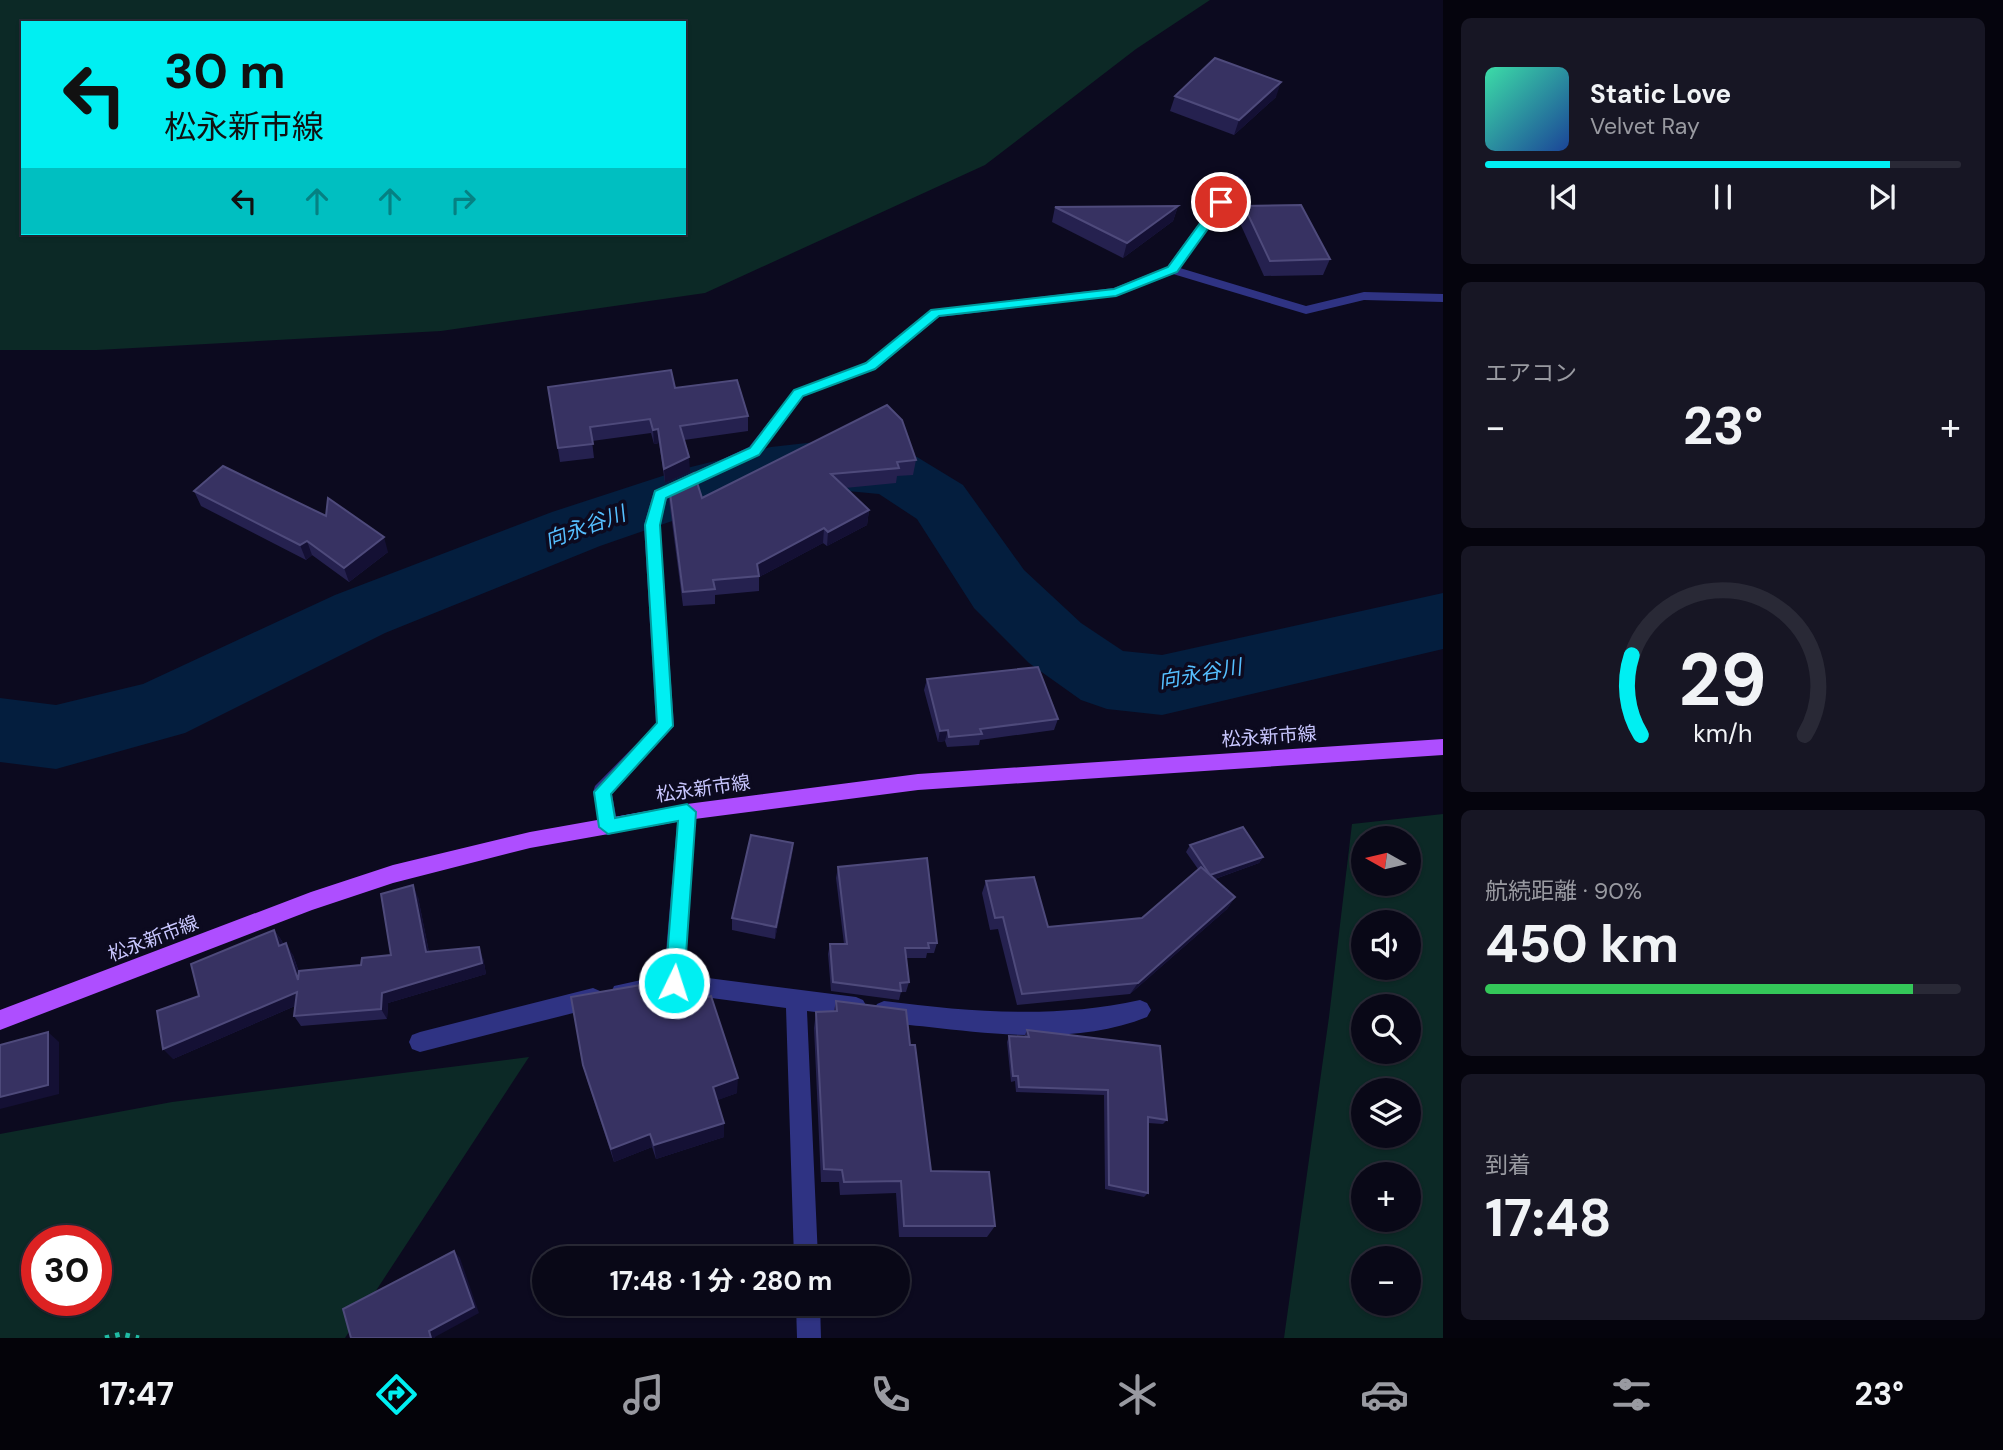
<!DOCTYPE html>
<html lang="ja">
<head>
<meta charset="utf-8">
<style>
	:root { --surface:#090817; --page:#171624; --text:#f1f3f6; --muted:#999aa1; --line:#292936; --accent:#00eff2 }
	body { margin:0; font-family:"DM Sans","Noto Sans JP",sans-serif; background:var(--page); color:var(--text); height:100vh; display:flex; flex-direction:column; font-size:26px; white-space:nowrap }
	* { box-sizing:border-box; margin:0 }
	p { font-size:23px; color:var(--muted) }
	.icon { flex:none; width:38px; height:38px; fill:none; stroke:currentColor; stroke-width:2; stroke-linecap:round; stroke-linejoin:round }
	.map { position:relative; flex:1; overflow:hidden }
	.drawer { display:flex; flex-direction:column; gap:18px; padding:18px; background:#05040d; width:560px }
	.drawer>* { flex:none }
	.guide { position:absolute; left:21px; top:21px; width:665px; height:214px; border-radius:0px; box-shadow:0 2px 5px #0004,0 0 0 2px var(--line); background:#00eff2; color:#111; overflow:hidden }
	.needle { width:46px; rotate:278deg }
	.fabs { position:absolute; left:1351px; top:826px; display:grid; gap:14px }
	.fabs a { display:grid; place-items:center; width:70px; height:70px; border-radius:50%; background:var(--surface); box-shadow:0 2px 5px #0004,0 0 0 2px var(--line); font-size:35px }
	.speed { position:absolute; left:21px; top:1225px; display:flex; gap:14px; font-size:35px; font-weight:700; text-align:center }
	.speed>* { display:grid; place-content:center; width:91px; height:91px; border-radius:50%; background:var(--surface); box-shadow:0 2px 5px #0004,0 0 0 2px var(--line); line-height:1 }
	.speed .limit { border:10px solid #d22; background:#fff; color:#111 }
	.pin { position:absolute; display:grid; place-items:center; width:60px; height:60px; color:#fff; margin:-30px; border:4px solid #fff; border-radius:50%; box-shadow:0 2px 7px #0007 }
	.me { position:absolute; width:77px; margin:-38px; rotate:4deg; stroke-linejoin:round; filter:drop-shadow(0 0 5px #0008) }
	.turn { display:flex; align-items:center; gap:24px; height:147px; padding:0 28px; font-size:32px }
	.turn .icon { width:91px; height:91px; stroke-width:2.5 }
	.turn b { display:block; font-size:49px; line-height:60px }
	.lanes { display:flex; align-items:center; height:66px; padding:0 28px; background:#0003; justify-content:center; gap:35px; direction:ltr }
	.lanes .off { opacity:.35 }
	.big { font-size:52px; font-weight:700; line-height:1.1 }
	.drawer .tile { flex:1; display:flex; flex-direction:column; justify-content:center; gap:10px; min-width:0; padding:0 24px; border-radius:10px; background:var(--page) }
	.drawer .dial { align-items:center; gap:0 }
	.dial svg { height:182px; overflow:visible; fill:none; stroke:var(--line); stroke-width:7; stroke-linecap:round; text-anchor:middle }
	.dial text { fill:var(--text); stroke:none }
	.song { display:flex; align-items:center; gap:21px }
	.cover { width:84px; height:84px; border-radius:10px; background:linear-gradient(135deg,hsl(160 70% 55%),hsl(220 70% 35%)) }
	.played { height:7px; border-radius:4px; background:linear-gradient(90deg,var(--accent) 85%,var(--line) 85%) }
	.keys { display:flex; justify-content:space-around; direction:ltr }
	.heat { display:flex; justify-content:space-between; align-items:center; font-size:38px; direction:ltr }
	.charge { height:10px; border-radius:5px; background:linear-gradient(90deg,#34c759 90%,var(--line) 0) }
	.trip { position:absolute; left:532px; top:1246px; width:378px; height:70px; border-radius:35px; background:var(--surface); box-shadow:0 2px 5px #0004,0 0 0 2px var(--line); font-weight:700; line-height:70px; text-align:center }
	.tabs { display:flex; height:112px; justify-content:space-around; align-items:center; background:#040309; color:var(--muted) }
	.tabs .icon { width:49px; height:49px }
	.tabs .active { color:var(--accent) }
	.tabs b { font-size:32px; color:var(--text) }
	main { display:flex; flex:1; min-height:0 }
	.map>svg:first-child { display:block }
	.green { fill:#0c2926; fill-rule:evenodd }
	.lines { fill:none; stroke-linecap:round; stroke-linejoin:round }
	.river { fill:#041e3e; fill-rule:evenodd }
	.path { stroke:#20bba4; stroke-width:5; stroke-dasharray:4.5 6; stroke-linecap:butt }
	.minor { fill:#2f3383; fill-rule:evenodd }
	.major { fill:#ae4eff; fill-rule:evenodd }
	.wall { fill:#25214f }
	.shaded-wall { fill:#141034 }
	.building { fill:#373262; stroke:#4e4a7b; stroke-width:2 }
	.route { fill:#00eff2; stroke:#009b9d; stroke-width:2 }
	.labels { text-anchor:middle; stroke-width:7; stroke-linejoin:round; paint-order:stroke }
	.street-label { font-size:19px; fill:#c9c7ff; stroke:#0c0a1f }
	.water-label { font-size:21px; font-style:italic; fill:#55bfff; stroke:#0c0a1f }
</style>
</head>
<body>
<main>
<div class="map">
<svg width="1443" height="1338" viewBox="0 0 1443 1338">
	<rect width="100%" height="100%" fill="#0c0a1f"/>
	<g class="green">
		<path d="M0 0H1210L1136 49 985 165 705 293 441 331 97 350H0ZM23 23H684V233H23Z"/>
		<path d="M1443 814V1338H1284L1329 1017 1352 824ZM1363 838H1409V884H1363ZM1363 922H1409V968H1363ZM1363 1006H1409V1052H1363ZM1363 1090H1409V1136H1363ZM1363 1174H1409V1220H1363ZM1363 1258H1409V1304H1363Z"/>
		<path d="M529 1057 345 1338H0V1134L172 1102ZM37 1241H96V1300H37Z"/>
	</g>
	<g class="lines">
		<polygon class="river" points="816,442 894,450 917,457 963,485 1024,570 1081,623 1123,651 1162,655 1443,593 1443,649 1162,715 1107,709 1081,700 1029,663 974,608 917,519 879,494 816,488 771,493 701,511 600,546 385,633 185,733 56,769 0,762 0,698 56,705 143,684 335,595 552,512 687,468 771,447"/>
		<polyline class="path" points="105,1338 121,1334 139,1338"/>
		<g class="minor">
			<polygon points="1237,176 1243,180 1180,268 1306,306 1364,292 1443,294 1443,302 1364,300 1306,314 1173,274 1116,296 939,317 876,369 804,396 759,455 667,498 660,525 674,726 612,794 618,827 615,833 608,835 601,833 593,792 595,786 656,724 644,525 654,491 749,447 794,390 866,363 930,310 1114,288 1167,267 1233,177"/>
			<polygon points="687,804 694,806 696,812 685,975 856,997 863,1000 867,1007 863,1014 856,1017 807,1011 818,1258 794,1258 786,1008 674,993 621,1003 614,1000 611,993 614,986 664,975 678,812 680,806"/>
			<polygon points="593,988 600,991 603,998 600,1005 593,1008 420,1052 412,1049 409,1042 412,1035 420,1032"/>
			<path d="M1140 1000 1147 1003 1151 1010 1147 1017C1081 1044 999 1035 929 1027 912 1025 893 1025 877 1018L873 1011 877 1004 884 1001C971 1012 1054 1019 1140 1000Z"/>
			<polygon points="796,1304 820,1304 821,1338 797,1338"/>
		</g>
		<polygon class="major" points="1443,739 1443,755 918,790 687,820 530,848 393,883 312,910 0,1030 0,1010 311,892 393,865 530,832 687,804 918,774"/>
	</g>
	<g class="wall">
		<polygon points="1175,96 1276,97 1234,135 1170,111"/>
		<polygon points="1178,206 1173,221 1123,258 1052,222 1055,207"/>
		<polygon points="1244,206 1330,259 1323,275 1264,276 1239,221"/>
		<polygon points="548,387 675,388 748,416 748,431 684,440 690,472 665,483 659,443 654,444 651,433 592,441 594,458 560,462"/>
		<polygon points="902,420 916,460 913,475 897,476 896,483 845,488 869,510 867,525 827,546 823,543 759,577 759,591 715,595 715,604 683,606 669,500 669,485 702,498"/>
		<polygon points="194,491 388,552 349,582 312,555 306,560 201,506"/>
		<polygon points="927,679 1058,719 1054,730 980,740 979,745 947,747 945,741 938,742 924,690"/>
		<polygon points="793,843 792,855 775,939 732,930 732,918"/>
		<polygon points="1190,845 1263,857 1259,863 1215,879 1235,897 1227,909 1130,994 1017,1005 998,929 990,930 982,893 986,881 1048,927 1142,918 1198,869 1186,852"/>
		<polygon points="838,867 937,943 934,953 927,953 926,958 906,958 909,982 906,992 901,992 899,1000 831,991 828,954 830,944 844,944 836,878"/>
		<polygon points="418,897 429,952 483,958 486,974 388,1003 387,1019 301,1026 294,1016 295,1006 173,1059 199,996 274,930 282,941 283,945 293,955 299,972 361,965 391,955"/>
		<polygon points="678,995 737,1093 717,1100 724,1137 656,1159 652,1147 614,1162 587,1080 583,1065"/>
		<polygon points="836,1001 910,1045 931,1171 995,1226 987,1237 899,1237 896,1193 840,1195 839,1182 821,1182 814,1028 816,1012 834,1011"/>
		<polygon points="1027,1030 1167,1120 1163,1124 1148,1123 1148,1193 1144,1197 1105,1189 1104,1095 1016,1092 1015,1081 1011,1082 1007,1042 1009,1036 1024,1037"/>
	</g>
	<g class="shaded-wall">
		<polygon points="1281,82 1276,97 1234,135 1239,120"/>
		<polygon points="1178,206 1173,221 1123,258 1127,243"/>
		<polygon points="658,429 659,443 654,444 653,430"/>
		<polygon points="689,457 690,472 665,483 664,469"/>
		<polygon points="869,510 867,525 827,546 828,532"/>
		<polygon points="824,528 823,543 759,577 757,564"/>
		<polygon points="384,537 388,552 349,582 344,568"/>
		<polygon points="307,541 312,555 306,560 300,545"/>
		<polygon points="948,730 945,741 938,742 940,731"/>
		<polygon points="793,843 792,855 775,939 776,927"/>
		<polygon points="1263,857 1259,863 1206,882 1210,875"/>
		<polygon points="413,885 418,897 431,963 426,952"/>
		<polygon points="1235,897 1227,909 1130,994 1138,983"/>
		<polygon points="274,930 282,941 287,958 279,946"/>
		<polygon points="286,943 293,955 305,991 298,980"/>
		<polygon points="479,947 483,958 486,974 388,1003 387,1019 381,1009 382,993"/>
		<polygon points="297,992 304,1002 173,1059 163,1049"/>
		<polygon points="48,1032 59,1042 59,1094 0,1109 0,1097"/>
		<polygon points="738,1078 737,1093 713,1102 713,1087"/>
		<polygon points="724,1123 724,1137 656,1159 654,1145"/>
		<polygon points="650,1134 652,1147 614,1162 611,1149"/>
		<polygon points="454,1251 460,1258 479,1313 435,1337 435,1338 431,1338 429,1331"/>
	</g>
	<g class="building">
		<polygon points="1215,58 1281,82 1239,120 1175,96"/>
		<polygon points="1301,205 1330,259 1270,261 1244,206"/>
		<polygon points="1178,206 1127,243 1055,207"/>
		<polygon points="671,370 675,388 737,380 748,416 680,426 689,457 664,469 658,429 653,430 650,419 590,427 593,444 558,448 548,387"/>
		<polygon points="887,405 902,420 916,460 897,462 899,468 831,474 869,510 828,532 824,528 757,564 759,576 713,580 715,589 683,592 669,485 694,473 702,498"/>
		<polygon points="223,466 326,516 328,498 384,537 344,568 307,541 300,545 194,491"/>
		<polygon points="1038,667 1058,719 980,729 982,734 949,737 948,730 940,731 927,679"/>
		<polygon points="1243,827 1263,857 1210,875 1190,845"/>
		<polygon points="751,835 793,843 776,927 732,918"/>
		<polygon points="927,858 937,943 928,943 929,948 905,948 909,982 900,983 901,991 833,982 830,944 847,944 838,867"/>
		<polygon points="1201,867 1235,897 1138,983 1022,994 1003,917 995,918 986,881 1034,877 1048,927 1142,918"/>
		<polygon points="413,885 426,952 479,947 482,963 382,993 381,1009 294,1016 297,992 163,1049 157,1011 199,996 191,964 274,930 279,946 286,943 298,980 299,971 361,965 362,958 391,955 381,894"/>
		<polygon points="641,985 645,999 677,990 678,995 700,990 702,999 711,996 738,1078 713,1087 724,1123 654,1145 650,1134 611,1149 583,1065 571,997"/>
		<polygon points="836,1001 906,1010 910,1045 915,1045 931,1171 989,1172 995,1226 904,1226 901,1181 844,1182 842,1170 824,1169 816,1012 837,1011"/>
		<polygon points="1027,1030 1160,1046 1167,1120 1148,1117 1148,1193 1109,1185 1108,1090 1019,1087 1018,1076 1013,1076 1009,1036 1029,1037"/>
		<polygon points="48,1032 48,1085 0,1097 0,1045"/>
		<polygon points="454,1251 474,1307 429,1331 431,1338 351,1338 343,1309"/>
	</g>
	<polygon class="route" points="1221,199 1227,202 1177,272 1116,296 939,316 875,369 803,396 759,455 666,498 660,525 673,726 611,794 615,818 687,804 696,812 684,983 681,990 674,992 668,990 665,983 678,821 608,834 599,827 594,792 657,723 645,525 655,491 750,448 794,390 866,363 931,310 1114,289 1168,267 1217,200"/>
	<g class="labels">
		<g class="street-label">
			<text transform="translate(1269 736) rotate(-4)" y="7">松永新市線</text>
			<text transform="translate(703 788) rotate(-8)" y="7">松永新市線</text>
			<text transform="translate(153 938) rotate(-21)" y="7">松永新市線</text>
		</g>
		<g class="water-label">
			<text transform="translate(585 527) rotate(-20)" y="7">向永谷川</text>
			<text transform="translate(1200 674) rotate(-10)" y="7">向永谷川</text>
		</g>
	</g>
</svg>
<div class="fabs">
<a><svg class="needle" viewBox="-14 -14 28 28"><path d="M0-13l5 13h-10z" fill="#e53935"/><path d="M0 13l5-13h-10z" fill="#999aa1"/></svg></a>
<a><svg class="icon" aria-label="sound" viewBox="0 0 24 24"><path d="M4 9h4l5-4v14l-5-4H4zM17 9q2 3 0 6"/></svg></a>
<a><svg class="icon" aria-label="search" viewBox="0 0 24 24"><circle cx="10" cy="10" r="6"/><path d="M15 15l6 6"/></svg></a>
<a><svg class="icon" aria-label="layers" viewBox="0 0 24 24"><path d="M12 4l9 5-9 5-9-5zM3 14l9 5 9-5"/></svg></a>
<a>+</a>
<a>−</a>
</div>
<div class="speed"><div class="limit">30</div></div>
<div class="pin" style="left:1221px;top:202px;background:#d93025"><svg class="icon" aria-label="arrive" viewBox="0 0 24 24"><path d="M6 21V4h12l-3 4 3 4H6"/></svg></div>
<svg class="me" style="left:674px;top:983px" viewBox="-20 -20 40 40"><circle r="17" fill="#00eff2" stroke="#fff" stroke-width="3"/><path d="M0-11L8 9 0 5-8 9z" fill="#fff"/></svg>
<div class="trip">17:48 · 1 分 · 280 m</div>
<div class="guide">
<div class="turn"><svg class="icon" aria-label="left" viewBox="0 0 24 24"><path d="M17 20v-9H6M10 6l-5 5 5 5"/></svg><div><b>30 m</b>松永新市線</div></div>
<div class="lanes"><svg class="icon" aria-label="left" viewBox="0 0 24 24"><path d="M17 20v-9H6M10 6l-5 5 5 5"/></svg><svg class="icon off" aria-label="ahead" viewBox="0 0 24 24"><path d="M12 20V5M6 11l6-6 6 6"/></svg><svg class="icon off" aria-label="ahead" viewBox="0 0 24 24"><path d="M12 20V5M6 11l6-6 6 6"/></svg><svg class="icon off" aria-label="right" viewBox="0 0 24 24"><path d="M7 20v-9h11M14 6l5 5-5 5"/></svg></div>
</div>
</div>
<section class="drawer">
<div class="tile">
<div class="song"><i class="cover"></i><div><b>Static Love</b><p>Velvet Ray</p></div></div>
<div class="played"></div>
<div class="keys"><svg class="icon" aria-label="previous" viewBox="0 0 24 24"><path d="M18 5L8 12l10 7zM5 5v14"/></svg><svg class="icon" aria-label="pause" viewBox="0 0 24 24"><path d="M8 5v14M16 5v14"/></svg><svg class="icon" aria-label="next" viewBox="0 0 24 24"><path d="M6 5l10 7-10 7zM19 5v14"/></svg></div>
</div>
<div class="tile"><p>エアコン</p>
<div class="heat"><a>−</a><b class="big">23°</b><a>+</a></div>
</div>
<div class="tile dial"><svg viewBox="0 0 100 80">
<path d="M14 69A42 42 0 1 1 86 69"/>
<path d="M14 69A42 42 0 0 1 10 34" stroke="#00eff2"/>
<text x="50" y="56" font-size="32" font-weight="700">29</text>
<text x="50" y="72" font-size="11">km/h</text>
</svg></div>
<div class="tile"><p>航続距離 · 90%</p><b class="big">450 km</b><div class="charge"></div></div>
<div class="tile"><p>到着</p><b class="big">17:48</b></div>
</section>
</main>
<nav class="tabs">
<b>17:47</b>
<svg class="icon active" aria-label="directions" viewBox="0 0 24 24"><path d="M12 3l9 9-9 9-9-9zM9 14v-3h6M13 9l2 2-2 2"/></svg>
<svg class="icon" aria-label="music" viewBox="0 0 24 24"><path d="M9 18V5l10-2v13"/><circle cx="6" cy="18" r="3"/><circle cx="16" cy="16" r="3"/></svg>
<svg class="icon" aria-label="phone" viewBox="0 0 24 24"><path d="M5 4h4l2 5-3 2q2 4 5 5l2-3 5 2v4C11 20 4 13 5 4z"/></svg>
<svg class="icon" aria-label="climate" viewBox="0 0 24 24"><path d="M12 3v18M4 7l16 10M4 17L20 7"/></svg>
<svg class="icon" aria-label="car" viewBox="0 0 24 24"><path d="M5 17H2v-5l4-1 3-4h7l3 4 3 1v5h-3M9 17h6M6 11h13"/><circle cx="7" cy="17" r="2"/><circle cx="17" cy="17" r="2"/></svg>
<svg class="icon" aria-label="filters" viewBox="0 0 24 24"><path d="M4 7h16M4 17h16"/><circle cx="9" cy="7" r="2"/><circle cx="15" cy="17" r="2"/></svg>
<b>23°</b>
</nav>
</body>
</html>
